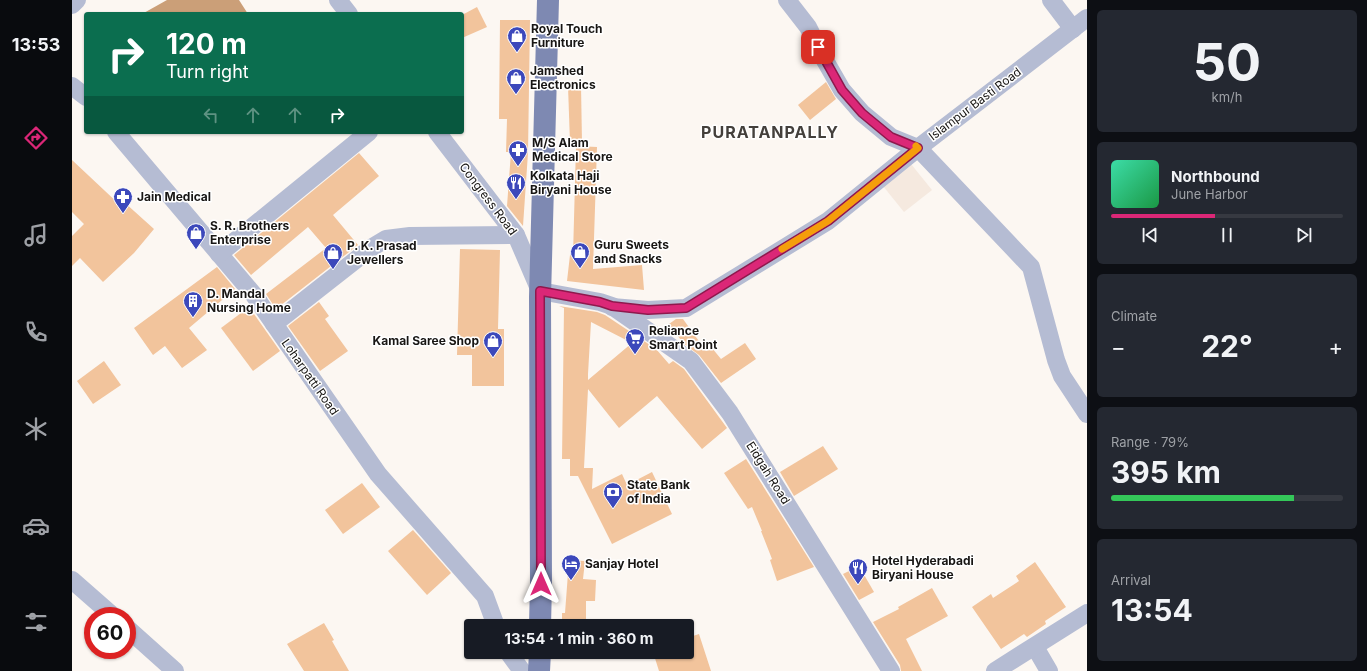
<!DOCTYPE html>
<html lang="en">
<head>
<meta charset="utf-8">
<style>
	:root { --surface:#171b24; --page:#242831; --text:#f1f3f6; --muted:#9ea1a6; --line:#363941; --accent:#db2777 }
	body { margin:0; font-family:Inter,sans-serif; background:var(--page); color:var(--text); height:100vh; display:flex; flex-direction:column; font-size:15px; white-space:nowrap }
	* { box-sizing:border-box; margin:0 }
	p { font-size:13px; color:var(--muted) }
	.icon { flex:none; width:22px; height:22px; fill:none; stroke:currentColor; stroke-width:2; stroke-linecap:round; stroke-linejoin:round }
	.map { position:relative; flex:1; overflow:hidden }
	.panel { display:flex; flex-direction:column; gap:10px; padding:10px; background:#0d0f14; width:280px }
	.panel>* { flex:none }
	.banner { position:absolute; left:12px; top:12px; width:380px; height:122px; border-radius:4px; box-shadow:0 1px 3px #0004; background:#0b6e4f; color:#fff; overflow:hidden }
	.speed { position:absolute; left:12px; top:607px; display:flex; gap:8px; font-size:20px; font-weight:700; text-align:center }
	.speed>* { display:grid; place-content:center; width:52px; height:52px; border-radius:50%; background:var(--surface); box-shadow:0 1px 3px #0004; line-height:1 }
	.speed .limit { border:6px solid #d22; background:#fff; color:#111 }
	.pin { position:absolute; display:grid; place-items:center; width:34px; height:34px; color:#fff; margin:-17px; border-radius:8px; box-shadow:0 2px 6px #0006 }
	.me { position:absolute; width:44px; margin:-22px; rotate:0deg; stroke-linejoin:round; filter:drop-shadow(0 0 3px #0008) }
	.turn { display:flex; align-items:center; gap:14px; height:84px; padding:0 16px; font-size:18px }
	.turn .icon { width:52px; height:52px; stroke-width:2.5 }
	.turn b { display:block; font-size:28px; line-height:34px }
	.lanes { display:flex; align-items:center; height:38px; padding:0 16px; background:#0003; justify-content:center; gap:20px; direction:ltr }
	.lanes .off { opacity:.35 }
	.big { font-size:30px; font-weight:700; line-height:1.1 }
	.panel .widget { flex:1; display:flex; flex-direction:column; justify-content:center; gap:6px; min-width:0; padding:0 14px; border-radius:6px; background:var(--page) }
	.panel .dial { align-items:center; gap:0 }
	.dial b { font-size:52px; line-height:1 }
	.song { display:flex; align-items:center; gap:12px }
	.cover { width:48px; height:48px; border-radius:6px; background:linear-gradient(135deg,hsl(160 70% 55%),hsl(140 70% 35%)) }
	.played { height:4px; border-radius:2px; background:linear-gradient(90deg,var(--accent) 45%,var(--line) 45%) }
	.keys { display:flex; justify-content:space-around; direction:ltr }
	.heat { display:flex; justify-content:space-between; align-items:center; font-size:22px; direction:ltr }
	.charge { height:6px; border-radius:3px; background:linear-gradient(90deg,#34c759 79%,var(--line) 0) }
	.trip { position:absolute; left:392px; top:619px; width:230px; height:40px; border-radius:4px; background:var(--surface); box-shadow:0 1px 3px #0004; font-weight:700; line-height:40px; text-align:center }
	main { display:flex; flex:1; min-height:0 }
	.dock { display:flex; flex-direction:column; width:72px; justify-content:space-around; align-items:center; background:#090b0e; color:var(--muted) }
	.dock .icon { width:28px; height:28px }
	.dock .selected { color:var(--accent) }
	.dock b { font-size:18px; color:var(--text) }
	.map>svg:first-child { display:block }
	.built { fill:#f5e9df }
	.water { fill:#cb9f78 }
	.building { fill:#f2c49c; fill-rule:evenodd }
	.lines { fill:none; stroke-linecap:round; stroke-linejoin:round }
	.street { stroke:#b5bcd3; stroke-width:18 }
	.primary { stroke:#7e89b2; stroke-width:22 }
	.route-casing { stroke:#8e194d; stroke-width:10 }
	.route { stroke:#db2777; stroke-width:7 }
	.slow { stroke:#f59e0b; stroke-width:7 }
	.labels { text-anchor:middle; stroke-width:3; stroke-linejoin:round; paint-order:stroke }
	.poi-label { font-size:12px; font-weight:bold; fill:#181614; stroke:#fff; text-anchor:start }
	.street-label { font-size:12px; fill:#181614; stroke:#fff }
	.district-label { font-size:16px; font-weight:bold; letter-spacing:1px; fill:#44403c; stroke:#fff }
</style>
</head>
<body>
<main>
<nav class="dock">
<b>13:53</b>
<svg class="icon selected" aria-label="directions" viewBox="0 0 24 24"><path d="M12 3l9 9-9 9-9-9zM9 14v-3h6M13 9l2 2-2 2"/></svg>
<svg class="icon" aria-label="music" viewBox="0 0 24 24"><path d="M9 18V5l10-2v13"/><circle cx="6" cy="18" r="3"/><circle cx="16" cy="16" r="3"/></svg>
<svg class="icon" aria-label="phone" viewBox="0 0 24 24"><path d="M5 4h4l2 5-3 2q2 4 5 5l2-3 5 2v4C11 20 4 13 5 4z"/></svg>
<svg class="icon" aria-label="climate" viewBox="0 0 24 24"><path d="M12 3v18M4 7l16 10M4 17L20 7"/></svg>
<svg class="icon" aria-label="car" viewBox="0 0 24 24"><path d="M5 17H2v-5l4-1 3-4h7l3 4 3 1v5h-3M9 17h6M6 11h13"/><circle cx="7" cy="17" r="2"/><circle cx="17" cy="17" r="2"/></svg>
<svg class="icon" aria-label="filters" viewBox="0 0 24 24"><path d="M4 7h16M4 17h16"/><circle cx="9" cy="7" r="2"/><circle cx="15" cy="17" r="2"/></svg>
</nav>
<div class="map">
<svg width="1015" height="671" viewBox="0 0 1015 671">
	<rect width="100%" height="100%" fill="#fcf7f2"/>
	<polygon class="built" points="839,164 860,190 832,212 811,186"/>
	<polygon class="water" points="95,0 167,0 176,14 70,14"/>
	<g class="building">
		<polygon points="405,7 415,27 390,38 390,15"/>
		<polygon points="428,20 458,20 456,153 451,226 435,206 439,152 434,152 435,119 427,119"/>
		<polygon points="754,82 764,99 738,120 726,105"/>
		<polygon points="509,85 510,143 498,143 496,86"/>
		<polygon points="504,146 525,147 521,269 570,265 572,290 495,281 498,255 501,255"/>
		<polygon points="287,153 307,176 261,215 286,245 204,309 194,294 254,248 236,227 179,275 162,255"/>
		<polygon points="0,160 49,206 52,202 82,229 62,253 31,282 8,258 0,266 0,236 12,224 0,212"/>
		<polygon points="388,249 428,250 426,329 432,329 432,386 400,386 400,355 385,355"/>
		<polygon points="145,267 163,289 117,328 135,350 110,368 93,346 81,355 62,328"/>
		<polygon points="247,302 257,316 253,319 276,351 248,371 216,326"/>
		<path d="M487 306 525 312 533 315 584 349 597 364 601 361 612 369 655 428 630 449 585 396 547 428 516 389 512 468H521L520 489 550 474 555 485 580 472 600 514 540 544 506 476H498V459H490L492 308ZM519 322 560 343 516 380V374Z"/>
		<polygon points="177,307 208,351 181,371 149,328"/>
		<polygon points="604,319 611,319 634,351 640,348 649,359 673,343 684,359 649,383 627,355 611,343 597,324"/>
		<polygon points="32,361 49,385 21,404 5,381"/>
		<polygon points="751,446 766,469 722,496 708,472"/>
		<polygon points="674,459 742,567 705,581 698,560 700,559 689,531 690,531 680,507 676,509 652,473"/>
		<polygon points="290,483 308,507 271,534 253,510"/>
		<polygon points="341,530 379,573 355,595 316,551"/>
		<polygon points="497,560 513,561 511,579 524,580 523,601 514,601 514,626 490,626 490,613 493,613"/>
		<polygon points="963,562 994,607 973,621 974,624 955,637 952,634 929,649 900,607 919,594 921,598 947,581 944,576"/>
		<polygon points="787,566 802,592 787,600 771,574"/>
		<polygon points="860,588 876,616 834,639 850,671 829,671 828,665 801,622 827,609 826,607"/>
		<polygon points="252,623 262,640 260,641 277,671 232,671 215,644"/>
		<polygon points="627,634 639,671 587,671 581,652 615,652 615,638"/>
	</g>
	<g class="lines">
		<g class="street">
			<polyline points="266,0 277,14"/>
			<polyline points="715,0 736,27 751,57 770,90 790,113 819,137 846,148 959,267 984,360 990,376 1015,414"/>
			<polyline points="979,0 1001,29"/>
			<polyline points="0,5 5,0"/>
			<polyline points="0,86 14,97"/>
			<polyline points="44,132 182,295 306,474 413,596 424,626"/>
			<polyline points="365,132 444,235 468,291 528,302 540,306 619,361 658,413 819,671"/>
			<polyline points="147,254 297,132"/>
			<polyline points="540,307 576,310 614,308 756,221 846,148 1015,18"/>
			<polyline points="202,324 299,248 314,239 338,236 444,235"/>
			<polyline points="0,580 41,616"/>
			<polyline points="55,628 103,671"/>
			<polyline points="963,647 977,671"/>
			<polyline points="436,652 450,671"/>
			<polyline points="923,671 1015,613"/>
		</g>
		<g class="primary">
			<polyline points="468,626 469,584 468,297 476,0"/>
			<polyline points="467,671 468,652"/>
		</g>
	</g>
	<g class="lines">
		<g class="route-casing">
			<polyline id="route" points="469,584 468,291 528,302 540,306 576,310 614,308 756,221 846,148 819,137 790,113 770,90 746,47"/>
		</g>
		<use href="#route" class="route"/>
		<polyline class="slow" points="710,249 756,221 846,148 844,146"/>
	</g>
	<defs>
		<g id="shop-pin" transform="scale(1)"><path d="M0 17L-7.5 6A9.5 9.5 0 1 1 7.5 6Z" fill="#3c48bb" stroke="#fff"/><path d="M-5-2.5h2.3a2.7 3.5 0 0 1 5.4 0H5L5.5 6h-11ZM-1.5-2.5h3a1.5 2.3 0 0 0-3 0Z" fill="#fff"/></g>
		<g id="pharmacy-pin" transform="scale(1)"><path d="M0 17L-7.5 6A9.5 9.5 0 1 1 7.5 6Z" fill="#3c48bb" stroke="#fff"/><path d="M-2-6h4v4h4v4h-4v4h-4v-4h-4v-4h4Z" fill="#fff"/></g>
		<g id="restaurant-pin" transform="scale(1)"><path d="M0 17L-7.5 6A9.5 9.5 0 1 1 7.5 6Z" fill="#3c48bb" stroke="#fff"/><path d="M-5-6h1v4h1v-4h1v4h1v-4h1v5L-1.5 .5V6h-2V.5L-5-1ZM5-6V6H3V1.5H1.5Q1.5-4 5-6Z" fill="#fff"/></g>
		<g id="building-pin" transform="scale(1)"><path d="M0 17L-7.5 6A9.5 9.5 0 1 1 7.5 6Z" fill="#3c48bb" stroke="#fff"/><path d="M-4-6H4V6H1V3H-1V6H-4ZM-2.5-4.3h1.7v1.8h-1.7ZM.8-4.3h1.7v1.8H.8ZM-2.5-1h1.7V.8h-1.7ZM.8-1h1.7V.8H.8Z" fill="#fff"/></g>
		<g id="supermarket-pin" transform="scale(1)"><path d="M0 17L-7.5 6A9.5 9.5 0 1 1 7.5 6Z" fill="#3c48bb" stroke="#fff"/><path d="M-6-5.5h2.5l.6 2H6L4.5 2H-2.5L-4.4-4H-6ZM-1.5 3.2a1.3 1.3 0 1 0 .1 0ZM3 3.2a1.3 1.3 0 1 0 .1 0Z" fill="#fff"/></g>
		<g id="bank-pin" transform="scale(1)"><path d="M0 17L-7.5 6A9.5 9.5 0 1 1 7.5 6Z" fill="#3c48bb" stroke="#fff"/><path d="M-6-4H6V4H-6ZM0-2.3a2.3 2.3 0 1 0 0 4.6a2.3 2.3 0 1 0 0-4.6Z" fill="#fff"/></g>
		<g id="hotel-pin" transform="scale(1)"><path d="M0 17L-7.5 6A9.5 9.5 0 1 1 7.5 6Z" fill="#3c48bb" stroke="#fff"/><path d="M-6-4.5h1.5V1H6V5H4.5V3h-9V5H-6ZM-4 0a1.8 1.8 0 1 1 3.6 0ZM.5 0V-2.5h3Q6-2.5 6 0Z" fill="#fff"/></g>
	</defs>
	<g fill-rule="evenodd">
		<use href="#shop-pin" x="445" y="36"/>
		<use href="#shop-pin" x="444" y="78"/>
		<use href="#pharmacy-pin" x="446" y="150"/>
		<use href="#restaurant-pin" x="444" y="183"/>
		<use href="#pharmacy-pin" x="51" y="197"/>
		<use href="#shop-pin" x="124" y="233"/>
		<use href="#shop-pin" x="508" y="252"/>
		<use href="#shop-pin" x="261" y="253"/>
		<use href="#building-pin" x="121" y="301"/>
		<use href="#supermarket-pin" x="563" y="338"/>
		<use href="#shop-pin" x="421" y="341"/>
		<use href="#bank-pin" x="541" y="492"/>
		<use href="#hotel-pin" x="499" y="564"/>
		<use href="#restaurant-pin" x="786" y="568"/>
	</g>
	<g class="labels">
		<g class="poi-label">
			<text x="459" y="33">Royal Touch<tspan x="459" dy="14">Furniture</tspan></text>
			<text x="458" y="75">Jamshed<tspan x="458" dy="14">Electronics</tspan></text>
			<text x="460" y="147">M/S Alam<tspan x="460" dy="14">Medical Store</tspan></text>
			<text x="458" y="180">Kolkata Haji<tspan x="458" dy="14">Biryani House</tspan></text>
			<text x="65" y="201">Jain Medical</text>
			<text x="138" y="230">S. R. Brothers<tspan x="138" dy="14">Enterprise</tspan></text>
			<text x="522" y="249">Guru Sweets<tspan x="522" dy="14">and Snacks</tspan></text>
			<text x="275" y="250">P. K. Prasad<tspan x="275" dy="14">Jewellers</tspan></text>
			<text x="135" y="298">D. Mandal<tspan x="135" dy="14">Nursing Home</tspan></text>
			<text x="577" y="335">Reliance<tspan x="577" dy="14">Smart Point</tspan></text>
			<text x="407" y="345" text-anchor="end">Kamal Saree Shop</text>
			<text x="555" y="489">State Bank<tspan x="555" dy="14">of India</tspan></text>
			<text x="800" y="565">Hotel Hyderabadi<tspan x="800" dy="14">Biryani House</tspan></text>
			<text x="513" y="568">Sanjay Hotel</text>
		</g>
		<g class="street-label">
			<text transform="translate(903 104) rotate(-37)" y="4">Islampur Basti Road</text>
			<text transform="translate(416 199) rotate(53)" y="4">Congress Road</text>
			<text transform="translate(238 377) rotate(55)" y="4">Loharpatti Road</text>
			<text transform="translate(696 473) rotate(58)" y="4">Eidgah Road</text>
		</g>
		<g class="district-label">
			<text x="698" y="138">PURATANPALLY</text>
		</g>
	</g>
</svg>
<div class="speed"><div class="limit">60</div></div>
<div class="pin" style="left:746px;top:47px;background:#d93025"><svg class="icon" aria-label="arrive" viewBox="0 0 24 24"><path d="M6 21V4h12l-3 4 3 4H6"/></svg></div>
<svg class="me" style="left:469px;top:584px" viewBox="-20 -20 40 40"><path d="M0-17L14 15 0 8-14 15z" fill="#db2777" stroke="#fff" stroke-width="4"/></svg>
<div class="trip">13:54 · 1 min · 360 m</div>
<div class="banner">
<div class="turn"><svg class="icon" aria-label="right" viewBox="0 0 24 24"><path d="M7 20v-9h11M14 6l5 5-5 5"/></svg><div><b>120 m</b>Turn right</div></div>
<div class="lanes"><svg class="icon off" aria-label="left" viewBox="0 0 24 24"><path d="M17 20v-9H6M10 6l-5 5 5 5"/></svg><svg class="icon off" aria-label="ahead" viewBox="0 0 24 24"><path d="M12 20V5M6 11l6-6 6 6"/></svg><svg class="icon off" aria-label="ahead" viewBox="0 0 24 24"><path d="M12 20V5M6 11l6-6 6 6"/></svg><svg class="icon" aria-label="right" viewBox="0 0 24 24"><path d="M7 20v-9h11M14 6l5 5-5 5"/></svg></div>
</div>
</div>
<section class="panel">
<div class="widget dial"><b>50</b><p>km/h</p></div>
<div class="widget">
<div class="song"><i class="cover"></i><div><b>Northbound</b><p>June Harbor</p></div></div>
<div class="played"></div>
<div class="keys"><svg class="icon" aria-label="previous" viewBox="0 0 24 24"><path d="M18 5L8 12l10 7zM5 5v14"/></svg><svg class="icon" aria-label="pause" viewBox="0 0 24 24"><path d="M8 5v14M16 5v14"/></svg><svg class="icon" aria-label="next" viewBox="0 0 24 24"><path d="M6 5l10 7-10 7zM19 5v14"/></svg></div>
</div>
<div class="widget"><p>Climate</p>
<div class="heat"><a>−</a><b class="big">22°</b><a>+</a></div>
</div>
<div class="widget"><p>Range · 79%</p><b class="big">395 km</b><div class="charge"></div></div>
<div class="widget"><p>Arrival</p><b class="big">13:54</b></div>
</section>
</main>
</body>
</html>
